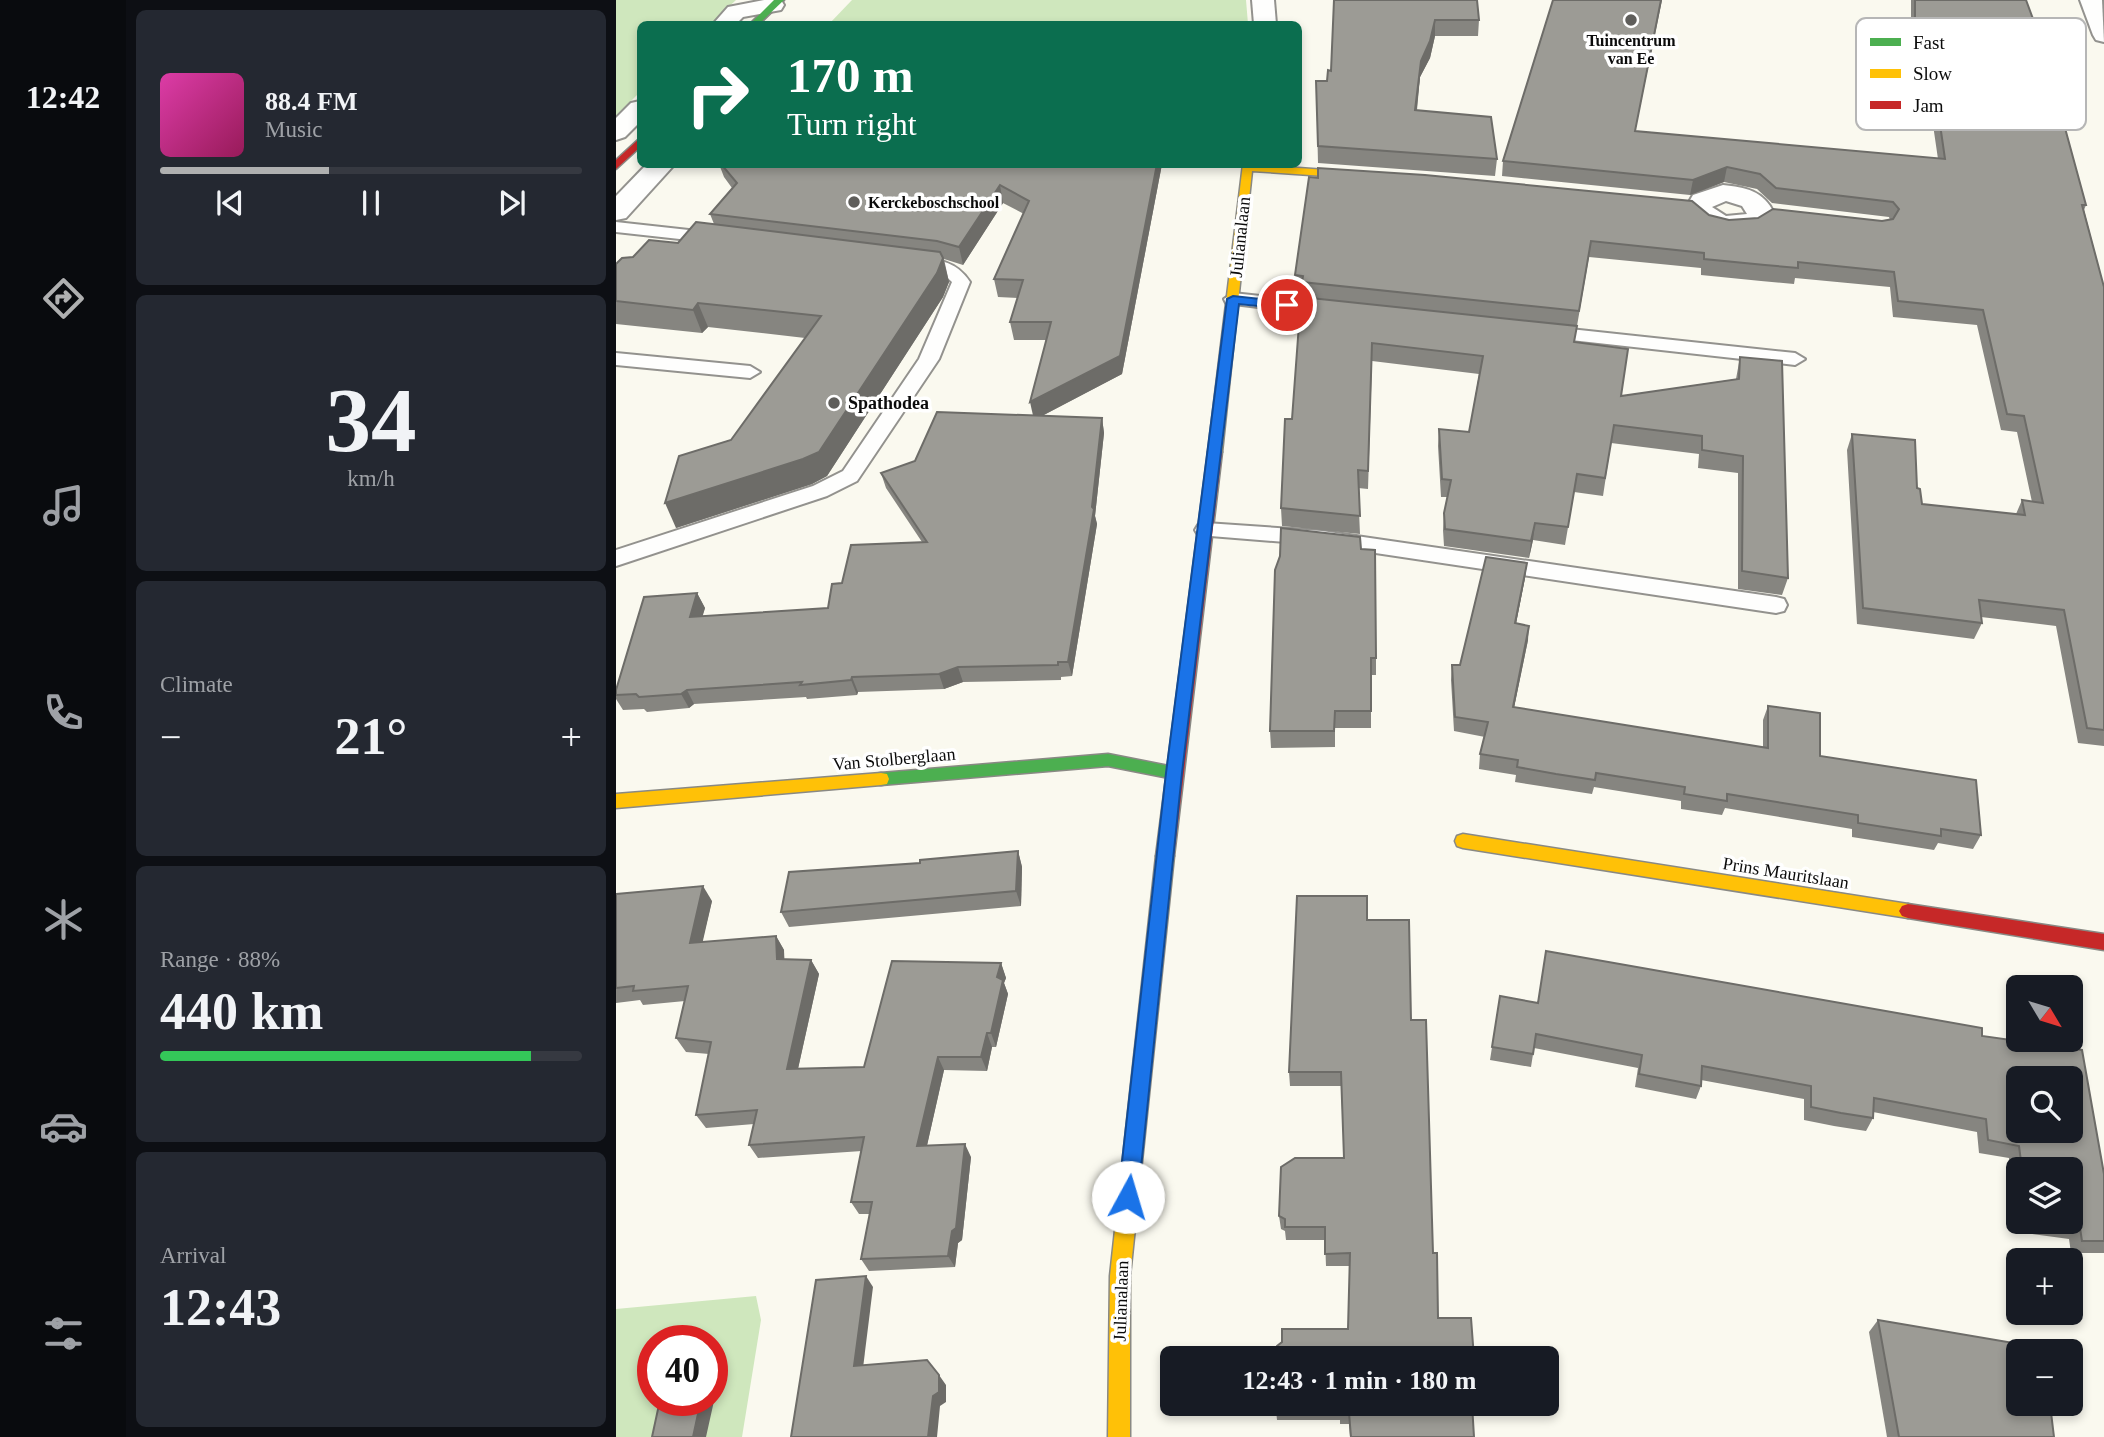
<!DOCTYPE html>
<html lang="en">
<head>
<meta charset="utf-8">
<style>
	:root { --surface:#171b24; --page:#242831; --text:#f1f3f6; --muted:#9ea1a6; --line:#363941; --accent:#afb0b0 }
	body { margin:0; font-family:Georgia,serif; background:var(--page); color:var(--text); height:100vh; display:flex; flex-direction:column; font-size:26px; white-space:nowrap }
	* { box-sizing:border-box; margin:0 }
	p { font-size:23px; color:var(--muted) }
	.icon { flex:none; width:38px; height:38px; fill:none; stroke:currentColor; stroke-width:2; stroke-linecap:round; stroke-linejoin:round }
	.map { position:relative; flex:1; overflow:hidden }
	.panel { display:flex; flex-direction:column; gap:10px; padding:10px; background:#0d0f14; width:490px }
	.panel>* { flex:none }
	.top-card { position:absolute; left:21px; top:21px; width:665px; height:147px; border-radius:10px; box-shadow:0 4px 10px #0003; background:#0b6e4f; color:#fff; overflow:hidden }
	.needle { width:46px; rotate:128deg }
	.fabs { position:absolute; left:1390px; top:975px; display:grid; gap:14px }
	.fabs a { display:grid; place-items:center; width:77px; height:77px; border-radius:10px; background:var(--surface); box-shadow:0 4px 10px #0003; font-size:35px }
	.speed { position:absolute; left:21px; top:1325px; display:flex; gap:14px; font-size:35px; font-weight:700; text-align:center }
	.speed>* { display:grid; place-content:center; width:91px; height:91px; border-radius:50%; background:var(--surface); box-shadow:0 4px 10px #0003; line-height:1 }
	.speed .limit { border:10px solid #d22; background:#fff; color:#111 }
	.pin { position:absolute; display:grid; place-items:center; width:60px; height:60px; color:#fff; margin:-30px; border:4px solid #fff; border-radius:50%; box-shadow:0 2px 7px #0007 }
	.me { position:absolute; width:77px; margin:-38px; rotate:6deg; stroke-linejoin:round; filter:drop-shadow(0 0 5px #0008) }
	.turn { display:flex; align-items:center; gap:24px; height:147px; padding:0 35px; font-size:32px }
	.turn .icon { width:91px; height:91px; stroke-width:2.5 }
	.turn b { display:block; font-size:49px; line-height:60px }
	.big { font-size:52px; font-weight:700; line-height:1.1 }
	.panel .tile { flex:1; display:flex; flex-direction:column; justify-content:center; gap:10px; min-width:0; padding:0 24px; border-radius:10px; background:var(--page) }
	.panel .dial { align-items:center; gap:0 }
	.dial b { font-size:91px; line-height:1 }
	.song { display:flex; align-items:center; gap:21px }
	.cover { width:84px; height:84px; border-radius:10px; background:linear-gradient(135deg,hsl(320 70% 55%),hsl(330 70% 35%)) }
	.played { height:7px; border-radius:4px; background:linear-gradient(90deg,var(--accent) 40%,var(--line) 40%) }
	.keys { display:flex; justify-content:space-around; direction:ltr }
	.heat { display:flex; justify-content:space-between; align-items:center; font-size:38px; direction:ltr }
	.charge { height:10px; border-radius:5px; background:linear-gradient(90deg,#34c759 88%,var(--line) 0) }
	.trip { position:absolute; left:544px; top:1346px; width:399px; height:70px; border-radius:10px; background:var(--surface); box-shadow:0 4px 10px #0003; font-weight:700; line-height:70px; text-align:center }
	main { display:flex; flex:1; min-height:0 }
	.tabs { display:flex; flex-direction:column; width:126px; justify-content:space-around; align-items:center; background:#090b0e; color:var(--muted) }
	.tabs .icon { width:49px; height:49px }
	.tabs .selected { color:var(--accent) }
	.tabs b { font-size:32px; color:var(--text) }
	.map>svg:first-child { display:block }
	.forest { fill:#cfe7bd; fill-rule:evenodd }
	.lines { fill:none; stroke-linecap:round; stroke-linejoin:round }
	.lane-casing { stroke:#93928e; stroke-width:4 }
	.street-casing { stroke:#93928e; stroke-width:4 }
	.fast-casing { stroke:#898984; stroke-width:3 }
	.slow-casing { stroke:#898984; stroke-width:3 }
	.jam-casing { stroke:#898984; stroke-width:3 }
	.lane { fill:#fefefd; fill-rule:evenodd }
	.street { fill:#fefefd; fill-rule:evenodd }
	.fast { fill:#4caf50; fill-rule:evenodd }
	.slow { fill:#ffc107; fill-rule:evenodd }
	.jam { fill:#c62828; fill-rule:evenodd }
	.wall { fill:#868580; fill-rule:evenodd }
	.shaded-wall { fill:#6d6c68 }
	.building { fill:#9c9b95; stroke:#6d6c68; stroke-width:2; fill-rule:evenodd }
	.route { fill:#1a73e8; stroke:#114b97; stroke-width:2 }
	.poi-dot { fill:#5f5e5b; stroke:#fff; stroke-width:2.5 }
	.labels { text-anchor:middle; stroke-width:7; stroke-linejoin:round; paint-order:stroke }
	.far-poi-label { font-size:16px; font-weight:bold; fill:#0b0b0b; stroke:#fff }
	.street-label { font-size:18px; fill:#0b0b0b; stroke:#fff }
	.poi-label { font-size:18px; font-weight:bold; fill:#0b0b0b; stroke:#fff; text-anchor:start }
	.key { fill:#fff; stroke:#b6b6b6; stroke-width:2 }
	.key-label { font-size:19px; fill:#0b0b0b }
</style>
</head>
<body>
<main>
<nav class="tabs">
<b>12:42</b>
<svg class="icon selected" aria-label="directions" viewBox="0 0 24 24"><path d="M12 3l9 9-9 9-9-9zM9 14v-3h6M13 9l2 2-2 2"/></svg>
<svg class="icon" aria-label="music" viewBox="0 0 24 24"><path d="M9 18V5l10-2v13"/><circle cx="6" cy="18" r="3"/><circle cx="16" cy="16" r="3"/></svg>
<svg class="icon" aria-label="phone" viewBox="0 0 24 24"><path d="M5 4h4l2 5-3 2q2 4 5 5l2-3 5 2v4C11 20 4 13 5 4z"/></svg>
<svg class="icon" aria-label="climate" viewBox="0 0 24 24"><path d="M12 3v18M4 7l16 10M4 17L20 7"/></svg>
<svg class="icon" aria-label="car" viewBox="0 0 24 24"><path d="M5 17H2v-5l4-1 3-4h7l3 4 3 1v5h-3M9 17h6M6 11h13"/><circle cx="7" cy="17" r="2"/><circle cx="17" cy="17" r="2"/></svg>
<svg class="icon" aria-label="filters" viewBox="0 0 24 24"><path d="M4 7h16M4 17h16"/><circle cx="9" cy="7" r="2"/><circle cx="15" cy="17" r="2"/></svg>
</nav>
<section class="panel">
<div class="tile">
<div class="song"><i class="cover"></i><div><b>88.4 FM</b><p>Music</p></div></div>
<div class="played"></div>
<div class="keys"><svg class="icon" aria-label="previous" viewBox="0 0 24 24"><path d="M18 5L8 12l10 7zM5 5v14"/></svg><svg class="icon" aria-label="pause" viewBox="0 0 24 24"><path d="M8 5v14M16 5v14"/></svg><svg class="icon" aria-label="next" viewBox="0 0 24 24"><path d="M6 5l10 7-10 7zM19 5v14"/></svg></div>
</div>
<div class="tile dial"><b>34</b><p>km/h</p></div>
<div class="tile"><p>Climate</p>
<div class="heat"><a>−</a><b class="big">21°</b><a>+</a></div>
</div>
<div class="tile"><p>Range · 88%</p><b class="big">440 km</b><div class="charge"></div></div>
<div class="tile"><p>Arrival</p><b class="big">12:43</b></div>
</section>
<div class="map">
<svg width="1488" height="1437" viewBox="0 0 1488 1437">
	<rect width="100%" height="100%" fill="#faf9ef"/>
	<g class="forest">
		<polygon points="0,0 120,0 95,24 24,24 24,92 0,116"/>
		<polygon points="236,0 630,0 632,24 213,24"/>
		<path d="M140 1296 145 1320 126 1437H0V1309ZM37 1340H96V1400H37Z"/>
	</g>
	<g class="lines">
		<g class="lane-casing">
			<g id="lane">
				<polygon points="0,222 100,233 109,238 100,243 0,232"/>
				<path d="M295 257C320 259 340 260 354 282L323 359 241 481 211 496 0 566V550L197 486 227 471 303 359 336 282 324 271 289 266 286 262 289 258Z"/>
				<polygon points="617,293 716,304 725,310 716,316 610,303 608,299"/>
				<polygon points="926,326 1179,353 1189,359 1179,365 919,336 917,332"/>
				<polygon points="0,353 134,366 144,372 134,378 0,365"/>
				<polygon points="590,523 706,531 1160,597 1168,599 1171,605 1168,611 1160,613 706,545 582,535 579,530 582,525"/>
			</g>
		</g>
		<g class="street-casing">
			<g id="street">
				<polygon points="148,0 165,0 168,5 165,10 127,17 120,24 97,24 112,7"/>
				<polygon points="636,0 658,0 660,24 638,24"/>
				<polygon points="1464,0 1486,0 1488,42 1480,40 1477,35"/>
				<polygon points="24,101 24,122 9,137 0,140 0,118 15,103"/>
				<polygon points="31,164 59,164 10,218 0,220 0,196"/>
				<path d="M1107 185C1129 187 1148 191 1158 213L1152 225C1120 239 1089 237 1070 207L1077 195ZM1110 201 1126 206 1131 214 1110 216 1096 207Z"/>
			</g>
		</g>
		<g class="fast-casing">
			<g id="fast">
				<polygon points="158,0 168,0 143,24 134,24"/>
				<polygon points="492,754 558,767 564,769 566,773 564,777 558,779 492,766 265,785 259,784 257,779 259,774 265,773"/>
			</g>
		</g>
		<g class="slow-casing">
			<g id="slow">
				<polygon points="627,164 753,173 758,176 753,179 636,171 606,452 599,456 592,452"/>
				<polygon points="265,773 271,774 273,779 271,784 265,785 0,808 0,794"/>
				<polygon points="847,834 1292,904 1298,906 1301,911 1298,916 1292,918 847,848 841,846 839,841 841,836"/>
				<polygon points="549,849 555,851 558,856 514,1276 514,1437 492,1437 494,1276 540,856 543,851"/>
			</g>
		</g>
		<g class="jam-casing">
			<g id="jam">
				<polygon points="24,138 24,147 0,169 0,160"/>
				<polygon points="599,448 606,452 558,856 555,861 549,863 543,861 540,856 592,452"/>
				<polygon points="1292,904 1488,934 1488,950 1292,918 1286,916 1283,911 1286,906"/>
			</g>
		</g>
		<use href="#lane" class="lane"/>
		<use href="#street" class="street"/>
		<use href="#fast" class="fast"/>
		<use href="#slow" class="slow"/>
		<use href="#jam" class="jam"/>
	</g>
	<g class="wall">
		<polygon points="718,0 863,20 862,36 819,36 814,58 804,77 801,110 881,159 879,176 702,163 700,81 711,81 715,71"/>
		<polygon points="1295,0 1410,0 1421,41 1470,205 1468,210 1488,287 1488,746 1462,743 1440,626 1365,617 1366,623 1358,639 1241,624 1231,450 1236,434 1301,488 1306,504 1400,514 1406,500 1416,502 1401,432 1385,430 1361,325 1277,317 1274,287 1179,278 1178,284 1145,281 1085,275 1085,268 973,257 958,343 1005,396 1120,379 1124,357 1172,578 1166,595 1122,589 1122,473 1082,468 1083,454 995,443 987,496 958,492 949,545 917,540 913,558 828,546 827,530 828,513 831,497 825,497 822,446 823,429 853,432 863,374 756,361 752,489 742,488 744,534 666,526 665,508 676,419 687,297 687,291 680,291 679,275 1093,215 1113,220 1266,221 1274,220 1273,217 1156,203 1141,189 1108,182 1074,195 886,176 887,161 1019,131 1322,159 1310,77 1295,76"/>
		<polygon points="103,164 546,164 506,374 426,416 486,418 488,433 479,516 481,524 456,676 445,677 445,680 347,682 328,689 242,692 241,695 191,699 190,697 78,704 73,708 31,712 28,709 7,710 0,699 0,690 81,593 89,608 86,616 212,608 226,583 306,542 270,488 265,473 299,461 417,415 431,340 398,340 394,322 402,298 382,297 378,279 408,214 387,203 347,265 328,259 333,282 327,297 211,476 196,484 60,528 115,440 189,338 92,327 86,333 0,324 0,264 62,243 98,224 94,214 116,188 108,177"/>
		<polygon points="745,549 760,658 760,675 755,675 755,728 719,728 719,747 655,748 654,731"/>
		<polygon points="911,563 909,578 900,624 912,640 898,708 1147,747 1147,720 1152,706 1204,756 1365,835 1357,849 1322,843 1318,850 1236,837 1236,829 1109,808 1106,815 1065,809 1065,801 978,787 976,794 899,782 900,775 863,769 864,754 869,737 838,731 835,680 836,665 844,665"/>
		<polygon points="402,851 406,867 405,906 173,927 165,912 304,863"/>
		<polygon points="0,894 96,901 86,942 160,936 168,950 168,959 195,960 203,974 182,1069 248,1067 385,963 390,978 388,983 392,994 380,1047 376,1047 371,1071 328,1070 311,1145 355,1157 346,1240 342,1243 339,1267 253,1271 245,1259 254,1214 243,1214 235,1202 246,1151 142,1158 133,1145 138,1124 90,1128 80,1115 93,1054 70,1052 60,1038 69,1001 27,1005 24,1000 0,1003"/>
		<polygon points="751,896 732,1329 734,1266 710,1266 709,1240 670,1240 669,1231 665,1229 663,1216 728,1158 725,1086 674,1086 673,1072"/>
		<path d="M884 996 921 1003 1366 1036 1488 1174V1253H1455L1453 1239 1402 1232 1393 1158 1363 1153 1361 1132 1257 1112V1118L1250 1131 1218 1126 1188 1120V1099L1085 1080V1086L1080 1099 1019 1087 1022 1068 918 1048 915 1067 874 1060ZM1402 1169H1454V1222H1402Z"/>
		<polygon points="1262,1320 1438,1437 1271,1437 1253,1332"/>
		<polygon points="856,1404 858,1437 734,1437 733,1424 724,1424 724,1420 661,1420 660,1410"/>
	</g>
	<g class="shaded-wall">
		<polygon points="1045,0 1046,0 1016,146 1019,131"/>
		<polygon points="819,20 819,36 814,58 804,77 799,126 799,110 805,61"/>
		<polygon points="541,164 546,164 506,374 418,420 414,402"/>
		<polygon points="1111,167 1108,182 1074,195 1077,180"/>
		<polygon points="384,185 387,203 347,265 343,247"/>
		<polygon points="327,258 333,282 327,297 211,476 196,484 60,528 49,503"/>
		<polygon points="82,303 92,327 86,333 77,310"/>
		<polygon points="486,418 488,433 479,516 481,524 456,676 452,662 476,507"/>
		<polygon points="919,523 917,540 913,558 915,541"/>
		<polygon points="911,563 909,578 897,638 899,623"/>
		<polygon points="81,593 89,608 82,632 74,617"/>
		<polygon points="913,626 912,640 895,722 897,707"/>
		<polygon points="342,667 347,682 328,689 323,674"/>
		<polygon points="236,677 242,692 241,695 235,680"/>
		<polygon points="71,690 78,704 73,708 65,694"/>
		<polygon points="402,851 406,867 405,906 400,891"/>
		<polygon points="87,886 96,901 83,958 74,943"/>
		<polygon points="160,936 168,950 169,973 161,959"/>
		<polygon points="195,960 203,974 179,1082 171,1069"/>
		<polygon points="385,963 390,978 388,983 392,994 380,1047 375,1033 381,977"/>
		<polygon points="371,1033 376,1047 371,1071 365,1057"/>
		<polygon points="322,1057 328,1070 308,1159 301,1146"/>
		<polygon points="349,1144 355,1157 346,1240 342,1243 339,1267 332,1256"/>
		<polygon points="250,1276 257,1287 246,1376 238,1366"/>
		<polygon points="323,1375 330,1385 330,1402 324,1406 321,1437 312,1437 317,1396"/>
		<polygon points="96,1399 98,1401 90,1437 77,1437 85,1400 96,1400"/>
	</g>
	<g class="building">
		<polygon points="718,0 861,0 863,20 819,20 814,41 805,61 799,110 875,117 881,159 702,146 700,81 711,81 712,70 715,71"/>
		<polygon points="937,0 1045,0 1019,131 1329,159 1315,62 1299,61 1299,0 1410,0 1423,35 1419,36 1437,84 1470,205 1466,205 1488,287 1488,730 1471,728 1448,610 1363,600 1366,623 1247,608 1236,434 1299,440 1301,488 1304,489 1306,504 1409,515 1406,500 1427,503 1408,416 1391,414 1367,310 1282,301 1278,272 1182,262 1182,268 1149,265 1088,259 1088,253 975,241 963,311 686,282 687,276 679,275 693,177 702,178 702,168 809,175 1076,201 1093,215 1113,220 1142,218 1157,209 1266,221 1277,219 1283,209 1277,202 1160,188 1144,174 1111,167 1077,180 887,161"/>
		<polygon points="105,164 541,164 504,356 414,402 435,322 394,322 407,280 378,279 413,201 384,185 343,247 321,241 94,214 121,183"/>
		<polygon points="80,222 324,252 327,258 321,273 203,452 187,459 49,503 63,456 115,440 205,316 82,303 77,310 0,301 0,264 6,258 17,257 33,240 62,243"/>
		<polygon points="685,297 961,326 958,342 1012,349 1005,396 1123,379 1124,357 1166,361 1172,578 1126,571 1127,456 1086,450 1086,436 998,425 989,478 961,474 952,527 919,523 915,541 829,529 828,513 835,480 826,479 823,429 853,432 867,356 756,343 752,471 742,470 744,516 665,508 669,419 676,419"/>
		<polygon points="321,412 486,418 476,507 478,509 452,662 442,662 442,665 342,667 323,674 236,677 235,680 184,685 186,682 71,690 65,694 23,697 20,694 0,695 0,690 28,597 81,593 74,617 212,608 216,584 226,583 235,545 311,542 265,473 299,461"/>
		<polygon points="665,528 744,537 745,549 759,550 760,658 755,658 755,711 719,711 718,731 654,731 659,570 664,556"/>
		<polygon points="870,557 911,563 899,623 913,626 897,707 1152,748 1152,706 1204,713 1204,756 1360,780 1365,835 1325,829 1325,836 1242,823 1242,815 1111,794 1111,801 1068,794 1069,787 980,773 979,780 940,774 901,767 902,760 864,754 872,722 839,717 836,665 844,665"/>
		<polygon points="402,851 400,891 165,912 173,872 304,863 304,860"/>
		<polygon points="87,886 74,943 160,936 161,959 195,960 171,1069 248,1067 276,961 385,963 381,977 387,980 375,1033 371,1033 365,1057 322,1057 301,1146 349,1144 340,1228 336,1231 332,1256 245,1259 256,1202 235,1202 248,1137 133,1145 141,1110 80,1115 95,1042 60,1038 72,986 17,991 18,986 0,988 0,894"/>
		<polygon points="681,896 751,896 751,920 793,920 795,1020 810,1020 817,1253 821,1253 822,1318 855,1318 858,1358 661,1358 661,1346 666,1342 666,1329 732,1329 734,1253 709,1254 709,1227 669,1227 669,1219 663,1216 665,1167 679,1158 728,1158 725,1072 673,1072"/>
		<path d="M930 951 1366 1028V1036L1466 1050 1488 1174V1241H1466L1464 1228 1424 1222H1454V1169H1406L1403 1146 1372 1140 1370 1119 1258 1098 1257 1118 1225 1113 1195 1107V1086L1086 1066 1085 1086 1023 1074 1026 1055 920 1034 917 1054 876 1047 884 996 922 1003ZM1402 1078H1454V1130H1402Z"/>
		<polygon points="250,1276 238,1366 311,1360 323,1375 323,1392 317,1396 312,1437 175,1437 200,1280"/>
		<polygon points="1262,1320 1427,1348 1427,1351 1402,1351 1402,1404 1434,1404 1438,1437 1283,1437"/>
		<polygon points="44,1400 85,1400 77,1437 36,1437"/>
		<polygon points="660,1404 856,1404 858,1437 735,1437 733,1413 724,1413 724,1409 660,1410"/>
	</g>
	<polygon class="route" points="617,296 671,302 677,305 671,309 623,304 566,773 522,1197 519,1204 512,1207 505,1204 502,1197 550,773 611,299"/>
	<g class="poi-dot">
		<circle cx="1015" cy="20" r="7"/>
		<circle cx="238" cy="202" r="7"/>
		<circle cx="218" cy="403" r="7"/>
	</g>
	<g class="labels">
		<g class="far-poi-label">
			<text x="1015" y="46">Tuincentrum<tspan x="1015" dy="18">van Ee</tspan></text>
			<text x="252" y="208" text-anchor="start">Kerckeboschschool</text>
		</g>
		<g class="street-label">
			<text transform="translate(624 237) rotate(-84)" y="6">Julianalaan</text>
			<text transform="translate(278 759) rotate(-5)" y="6">Van Stolberglaan</text>
			<text transform="translate(1170 873) rotate(9)" y="6">Prins Mauritslaan</text>
			<text transform="translate(505 1301) rotate(-88)" y="6">Julianalaan</text>
		</g>
		<g class="poi-label">
			<text x="232" y="409">Spathodea</text>
		</g>
	</g>
	<rect x="1240" y="18" width="230" height="112" rx="10" class="key"/>
	<rect x="1254" y="38" width="31" height="8" fill="#4caf50"/>
	<rect x="1254" y="69" width="31" height="9" fill="#ffc107"/>
	<rect x="1254" y="101" width="31" height="8" fill="#c62828"/>
	<g class="key-label">
		<text x="1297" y="49">Fast</text>
		<text x="1297" y="80">Slow</text>
		<text x="1297" y="112">Jam</text>
	</g>
</svg>
<div class="fabs">
<a><svg class="needle" viewBox="-14 -14 28 28"><path d="M0-13l5 13h-10z" fill="#e53935"/><path d="M0 13l5-13h-10z" fill="#9ea1a6"/></svg></a>
<a><svg class="icon" aria-label="search" viewBox="0 0 24 24"><circle cx="10" cy="10" r="6"/><path d="M15 15l6 6"/></svg></a>
<a><svg class="icon" aria-label="layers" viewBox="0 0 24 24"><path d="M12 4l9 5-9 5-9-5zM3 14l9 5 9-5"/></svg></a>
<a>+</a>
<a>−</a>
</div>
<div class="speed"><div class="limit">40</div></div>
<div class="pin" style="left:671px;top:305px;background:#d93025"><svg class="icon" aria-label="arrive" viewBox="0 0 24 24"><path d="M6 21V4h12l-3 4 3 4H6"/></svg></div>
<svg class="me" style="left:512px;top:1197px" viewBox="-20 -20 40 40"><circle r="19" fill="#fff"/><path d="M0-13L10 11 0 6-10 11z" fill="#1a73e8"/></svg>
<div class="trip">12:43 · 1 min · 180 m</div>
<div class="top-card">
<div class="turn"><svg class="icon" aria-label="right" viewBox="0 0 24 24"><path d="M7 20v-9h11M14 6l5 5-5 5"/></svg><div><b>170 m</b>Turn right</div></div>
</div>
</div>
</main>
</body>
</html>
